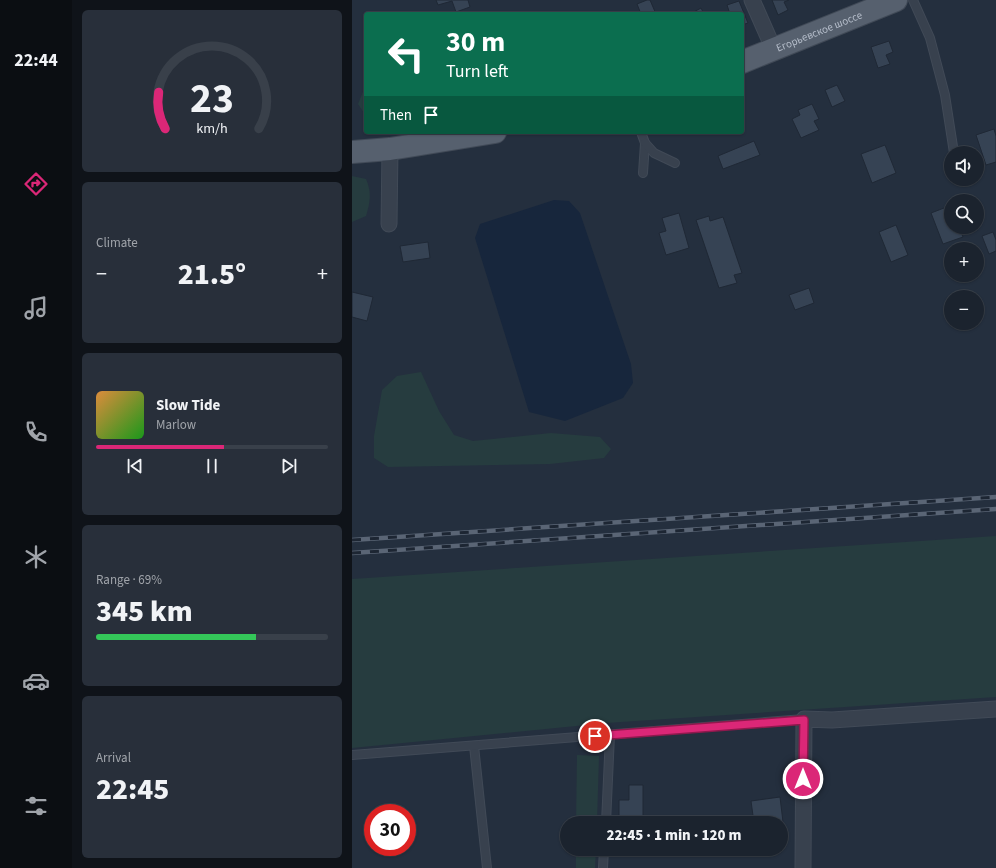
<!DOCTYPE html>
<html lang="en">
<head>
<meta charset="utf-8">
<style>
	:root { --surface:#1b232e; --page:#282f3a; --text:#f1f3f6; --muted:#a0a4aa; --line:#39404a; --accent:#db2777 }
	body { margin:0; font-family:"Source Sans 3",sans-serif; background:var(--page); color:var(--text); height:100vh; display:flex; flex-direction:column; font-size:15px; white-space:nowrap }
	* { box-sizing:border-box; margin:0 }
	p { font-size:13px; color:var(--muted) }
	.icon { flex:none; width:22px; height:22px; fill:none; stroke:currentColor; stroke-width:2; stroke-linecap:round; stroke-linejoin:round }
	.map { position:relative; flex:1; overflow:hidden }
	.details { display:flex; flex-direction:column; gap:10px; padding:10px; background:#0f1319; width:280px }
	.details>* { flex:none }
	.top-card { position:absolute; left:12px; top:12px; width:380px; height:122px; border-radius:4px; box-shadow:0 1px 3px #0004,0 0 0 1px var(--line); background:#0b6e4f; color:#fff; overflow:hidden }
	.tools { position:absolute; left:592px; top:146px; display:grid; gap:8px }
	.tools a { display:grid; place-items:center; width:40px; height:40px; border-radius:50%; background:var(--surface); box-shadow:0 1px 3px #0004,0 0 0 1px var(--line); font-size:20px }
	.speed { position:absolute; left:12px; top:804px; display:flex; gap:8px; font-size:20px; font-weight:700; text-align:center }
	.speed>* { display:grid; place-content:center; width:52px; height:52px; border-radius:50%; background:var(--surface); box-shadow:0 1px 3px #0004,0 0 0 1px var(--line); line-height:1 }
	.speed .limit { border:6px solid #d22; background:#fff; color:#111 }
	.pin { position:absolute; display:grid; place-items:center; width:34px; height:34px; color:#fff; margin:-17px; border:2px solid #fff; border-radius:50%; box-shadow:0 1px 4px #0007 }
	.me { position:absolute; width:44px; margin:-22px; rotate:0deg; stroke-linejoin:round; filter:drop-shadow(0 0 3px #0008) }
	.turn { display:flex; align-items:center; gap:14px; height:84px; padding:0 16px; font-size:18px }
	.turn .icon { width:52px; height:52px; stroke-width:2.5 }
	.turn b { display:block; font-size:28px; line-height:34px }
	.then { display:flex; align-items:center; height:38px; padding:0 16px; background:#0003; gap:8px; font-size:15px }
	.big { font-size:30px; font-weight:800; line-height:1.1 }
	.details .card { flex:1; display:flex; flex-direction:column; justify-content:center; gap:6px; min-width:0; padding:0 14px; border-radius:6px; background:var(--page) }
	.details .dial { align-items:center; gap:0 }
	.dial svg { height:104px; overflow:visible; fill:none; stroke:var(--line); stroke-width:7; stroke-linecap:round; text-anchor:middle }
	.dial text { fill:var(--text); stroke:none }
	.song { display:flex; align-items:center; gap:12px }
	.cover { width:48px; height:48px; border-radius:6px; background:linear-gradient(135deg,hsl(30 70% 55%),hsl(120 70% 35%)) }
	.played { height:4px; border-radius:2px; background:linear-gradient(90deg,var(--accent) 55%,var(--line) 55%) }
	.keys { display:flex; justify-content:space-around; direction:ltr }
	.heat { display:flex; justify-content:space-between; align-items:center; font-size:22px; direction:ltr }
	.charge { height:6px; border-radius:3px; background:linear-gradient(90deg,#34c759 69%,var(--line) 0) }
	.trip { position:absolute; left:208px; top:816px; width:228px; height:40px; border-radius:20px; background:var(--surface); box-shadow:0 1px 3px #0004,0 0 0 1px var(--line); font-weight:800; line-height:40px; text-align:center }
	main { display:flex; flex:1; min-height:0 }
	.tab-bar { display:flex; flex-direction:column; width:72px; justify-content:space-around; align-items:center; background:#0b0e12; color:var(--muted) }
	.tab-bar .icon { width:28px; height:28px }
	.tab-bar .on { color:var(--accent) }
	.tab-bar b { font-size:18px; color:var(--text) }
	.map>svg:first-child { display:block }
	.green { fill:#263c3f }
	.water { fill:#17263c }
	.building { fill:#364354; stroke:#1f2835 }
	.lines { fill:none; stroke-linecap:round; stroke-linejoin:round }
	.service-casing { stroke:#414a57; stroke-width:10 }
	.minor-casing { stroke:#414a57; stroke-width:17 }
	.primary-casing { stroke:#414a57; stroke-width:24 }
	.service { stroke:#38414e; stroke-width:8 }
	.minor { stroke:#38414e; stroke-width:15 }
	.primary { stroke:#56606e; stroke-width:22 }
	.rail-casing { stroke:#5a6575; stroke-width:4.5 }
	.rail { stroke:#1d2633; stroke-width:3; stroke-dasharray:9; stroke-linecap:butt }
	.route-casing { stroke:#8e194d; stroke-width:10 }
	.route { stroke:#db2777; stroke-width:7 }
	.labels { text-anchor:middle; stroke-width:4; stroke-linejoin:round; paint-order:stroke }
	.street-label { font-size:11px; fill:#b4bcc9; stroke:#1d2633 }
</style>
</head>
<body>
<main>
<nav class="tab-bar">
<b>22:44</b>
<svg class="icon on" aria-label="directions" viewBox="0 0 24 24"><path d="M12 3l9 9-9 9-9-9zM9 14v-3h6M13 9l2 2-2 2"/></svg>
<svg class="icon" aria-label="music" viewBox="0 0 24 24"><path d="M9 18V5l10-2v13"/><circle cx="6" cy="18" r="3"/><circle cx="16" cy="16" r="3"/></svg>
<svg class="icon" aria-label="phone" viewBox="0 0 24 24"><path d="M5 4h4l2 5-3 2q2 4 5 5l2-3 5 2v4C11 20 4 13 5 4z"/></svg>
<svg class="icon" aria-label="climate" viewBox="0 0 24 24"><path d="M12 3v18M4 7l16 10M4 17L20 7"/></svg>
<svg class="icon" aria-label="car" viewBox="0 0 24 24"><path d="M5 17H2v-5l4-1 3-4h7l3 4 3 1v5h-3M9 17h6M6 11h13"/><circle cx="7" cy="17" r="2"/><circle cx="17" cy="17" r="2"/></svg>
<svg class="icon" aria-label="filters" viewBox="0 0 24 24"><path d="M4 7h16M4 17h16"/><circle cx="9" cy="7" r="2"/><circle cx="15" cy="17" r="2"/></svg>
</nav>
<section class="details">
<div class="card dial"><svg viewBox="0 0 100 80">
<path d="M14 69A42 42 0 1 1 86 69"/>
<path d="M14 69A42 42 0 0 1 9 41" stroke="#db2777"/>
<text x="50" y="56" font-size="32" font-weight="700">23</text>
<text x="50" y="72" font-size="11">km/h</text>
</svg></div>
<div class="card"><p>Climate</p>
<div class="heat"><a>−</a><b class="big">21.5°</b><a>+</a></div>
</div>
<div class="card">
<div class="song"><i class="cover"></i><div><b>Slow Tide</b><p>Marlow</p></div></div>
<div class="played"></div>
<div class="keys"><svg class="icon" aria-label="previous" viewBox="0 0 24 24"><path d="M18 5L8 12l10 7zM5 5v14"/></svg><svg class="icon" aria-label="pause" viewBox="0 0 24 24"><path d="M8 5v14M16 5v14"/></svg><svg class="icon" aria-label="next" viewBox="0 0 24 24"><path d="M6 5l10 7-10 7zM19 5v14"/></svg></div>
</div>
<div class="card"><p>Range · 69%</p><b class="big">345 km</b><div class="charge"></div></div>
<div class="card"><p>Arrival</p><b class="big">22:45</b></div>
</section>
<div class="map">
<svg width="644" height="868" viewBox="0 0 644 868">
	<rect width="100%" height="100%" fill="#242f3e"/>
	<g class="green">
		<polygon points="14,86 14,116 6,104 13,87"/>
		<path d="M0 176 14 179C20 192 18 203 14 216L0 222Z"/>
		<polygon points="69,372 87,411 102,435 121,441 199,433 248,437 259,449 252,458 198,464 36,467 22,458 22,436 30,390 45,376"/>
		<polygon points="644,536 644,697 254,723 0,748 0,579"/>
		<polygon points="225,755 247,756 245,823 224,823"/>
		<polygon points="224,849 244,849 243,868 224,868"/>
	</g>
	<polygon class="water" points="202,200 217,201 228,213 279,364 281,383 271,398 213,421 177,412 123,238 128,224"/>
	<g class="building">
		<polygon points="84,0 116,0 118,7 104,12 100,1 86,5"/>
		<polygon points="295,0 298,0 304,14 289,14 285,4"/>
		<polygon points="420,0 437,0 432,2 436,10 426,15"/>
		<polygon points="387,1 396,23 390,25 390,14 378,14 375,5"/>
		<polygon points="349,8 352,14 338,14"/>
		<polygon points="537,41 541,52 534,55 538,64 526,68 519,47"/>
		<polygon points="485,85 493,101 480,107 473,90"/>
		<polygon points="460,104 467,119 462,121 467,130 449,138 440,119 448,115 446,110"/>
		<polygon points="642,129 644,136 644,162 634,165 624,135"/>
		<polygon points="402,141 408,155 371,169 366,156"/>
		<polygon points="533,145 544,173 520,183 509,154"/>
		<polygon points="592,208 599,224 599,227 607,227 611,237 591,244 579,213"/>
		<polygon points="327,213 337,248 314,255 307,233 314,231 310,218"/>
		<polygon points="357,216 358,221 371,217 390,273 382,275 385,283 367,288 344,220"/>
		<polygon points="544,225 556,255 539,262 527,232"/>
		<polygon points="641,232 644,240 644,251 637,254 630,236"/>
		<polygon points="76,242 78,258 51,262 48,246"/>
		<polygon points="457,288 462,303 443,310 437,295"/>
		<polygon points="0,292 21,297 15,321 0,317"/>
		<polygon points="277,785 291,785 291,816 267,816 267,800 277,800"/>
		<polygon points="428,797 431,822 402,823 399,801"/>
	</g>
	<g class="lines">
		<g class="service-casing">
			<g id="service">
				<polyline points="561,0 578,38 593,95 602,153"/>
				<polyline points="289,132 293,143 291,173"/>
				<polyline points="293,143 302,153 323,163"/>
				<polyline points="122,746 135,868"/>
				<polyline points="0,755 452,719"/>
				<polyline points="254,823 258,735"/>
				<polyline points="251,868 252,849"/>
			</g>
		</g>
		<g class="minor-casing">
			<g id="minor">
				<polyline points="400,0 422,50"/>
				<polyline points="37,224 38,149"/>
				<polyline points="451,868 452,719 480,720 644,709"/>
			</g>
		</g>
		<g class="primary-casing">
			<g id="primary">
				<path id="s1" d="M390 62 544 0"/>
				<polyline points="0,152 38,149 143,132"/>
			</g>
		</g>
		<use href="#service" class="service"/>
		<use href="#minor" class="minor"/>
		<use href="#primary" class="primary"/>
		<g class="rail-casing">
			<g id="rail">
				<polyline points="0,540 644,497"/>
				<polyline points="0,553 644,509"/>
			</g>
		</g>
		<use href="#rail" class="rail"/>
	</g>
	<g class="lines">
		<g class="route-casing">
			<polyline id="route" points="243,736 452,720 451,779"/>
		</g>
		<use href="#route" class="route"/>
	</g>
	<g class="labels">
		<g class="street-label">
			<text dy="4" stroke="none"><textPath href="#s1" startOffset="83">Егорьевское шоссе</textPath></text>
		</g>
	</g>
</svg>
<div class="tools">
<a><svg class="icon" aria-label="sound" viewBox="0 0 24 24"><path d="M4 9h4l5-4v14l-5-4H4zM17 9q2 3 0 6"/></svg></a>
<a><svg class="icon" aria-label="search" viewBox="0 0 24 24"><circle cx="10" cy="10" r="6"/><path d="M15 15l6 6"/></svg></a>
<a>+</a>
<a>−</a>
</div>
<div class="speed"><div class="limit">30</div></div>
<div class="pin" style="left:243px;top:736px;background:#d93025"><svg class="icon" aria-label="arrive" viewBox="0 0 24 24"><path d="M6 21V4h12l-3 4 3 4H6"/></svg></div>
<svg class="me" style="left:451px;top:779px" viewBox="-20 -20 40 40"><circle r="17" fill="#db2777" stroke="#fff" stroke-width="3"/><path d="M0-11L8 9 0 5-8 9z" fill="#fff"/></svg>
<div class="trip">22:45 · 1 min · 120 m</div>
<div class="top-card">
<div class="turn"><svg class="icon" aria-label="left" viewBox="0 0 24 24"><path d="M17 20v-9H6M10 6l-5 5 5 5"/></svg><div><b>30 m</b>Turn left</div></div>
<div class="then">Then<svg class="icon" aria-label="arrive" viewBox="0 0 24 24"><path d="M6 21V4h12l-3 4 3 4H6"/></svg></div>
</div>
</div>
</main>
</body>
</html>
